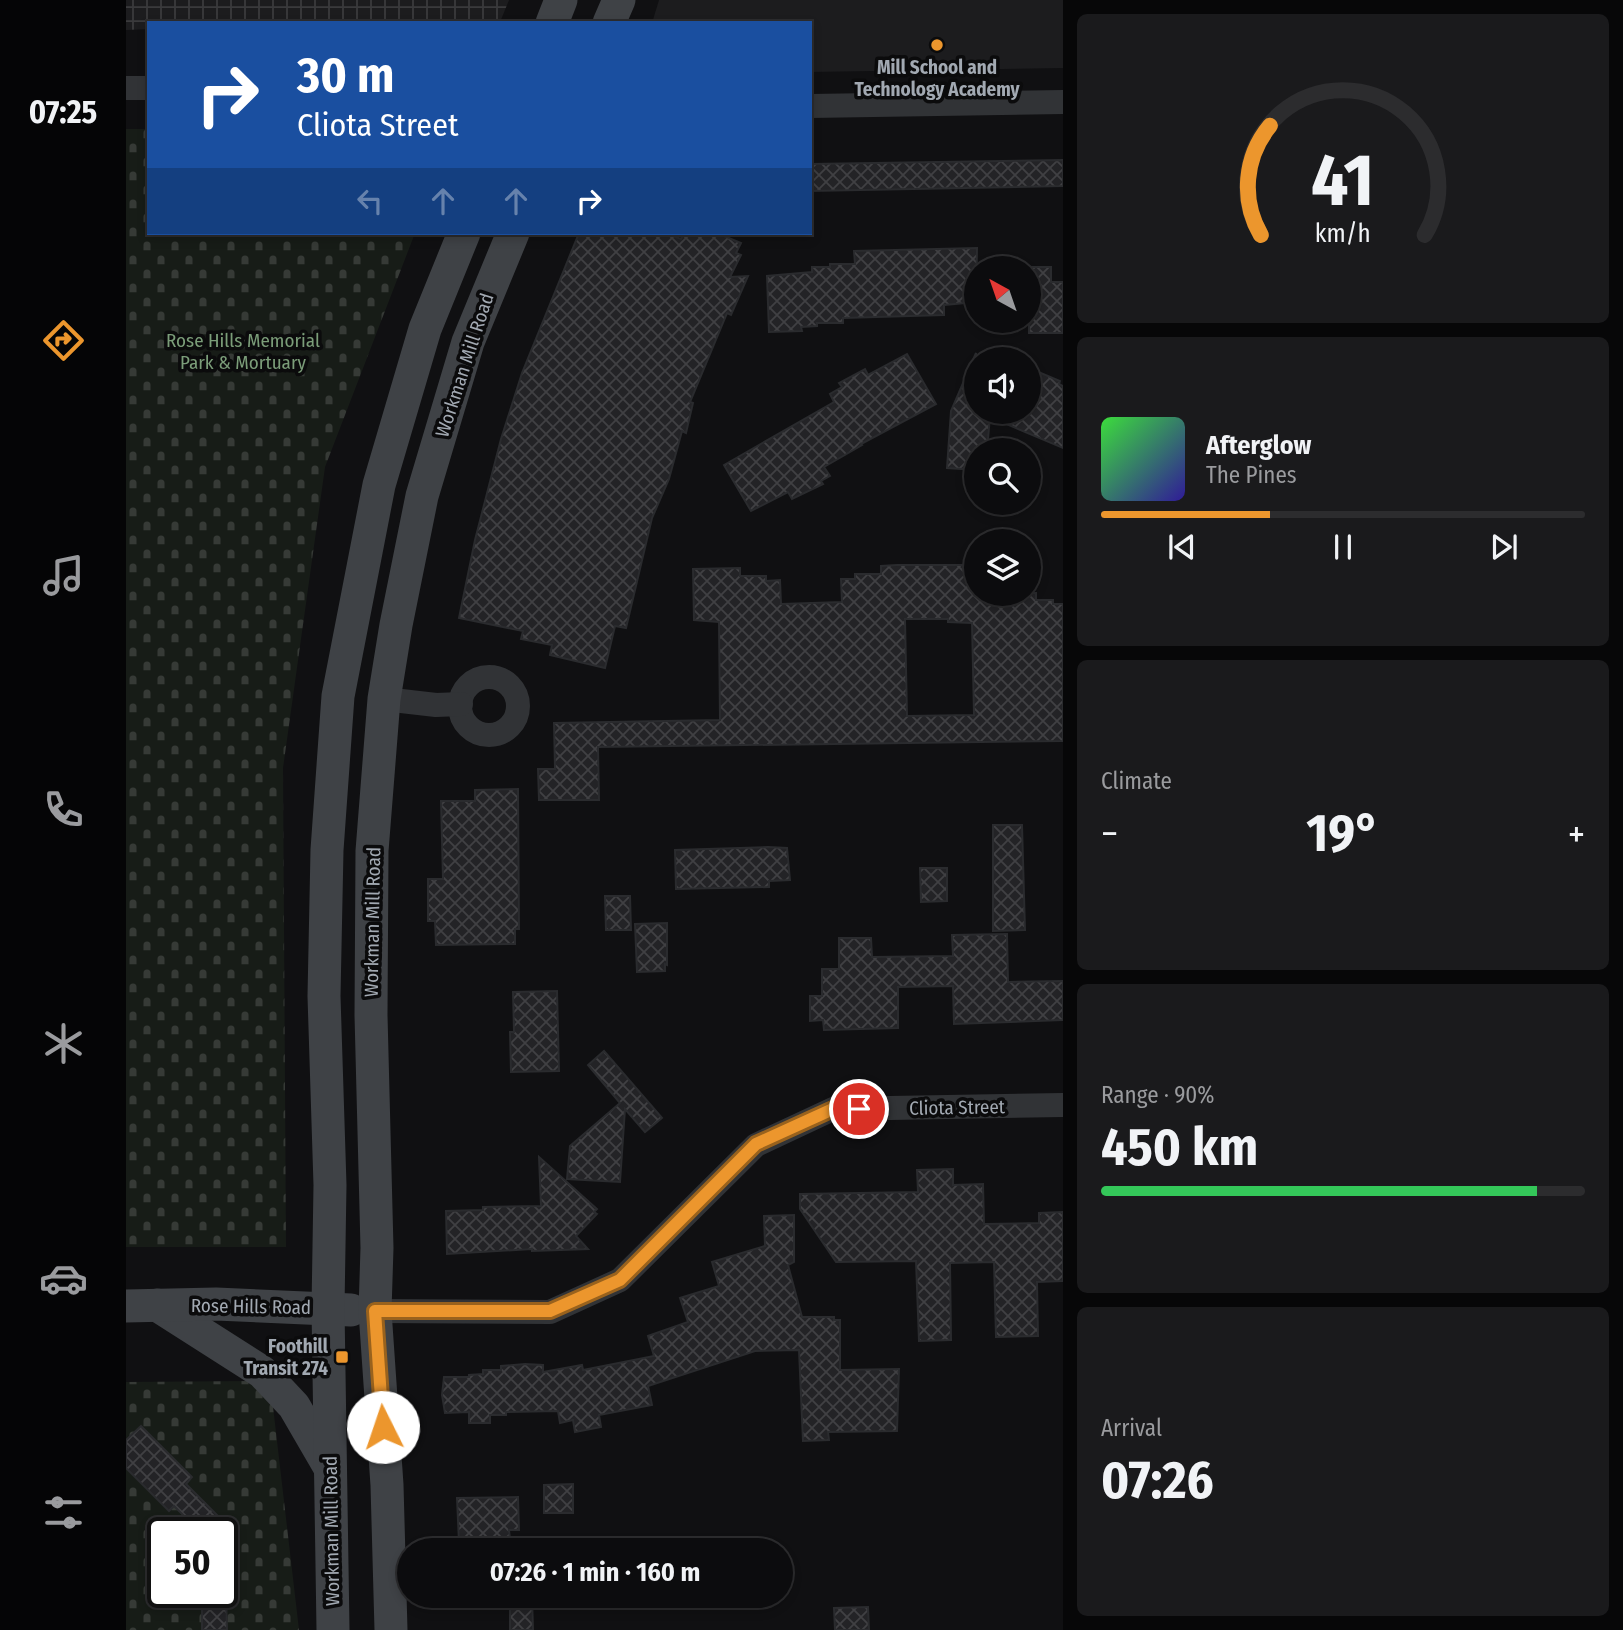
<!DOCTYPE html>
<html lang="en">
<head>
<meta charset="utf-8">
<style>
	:root { --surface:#0c0c0e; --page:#1a1a1c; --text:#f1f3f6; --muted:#9a9b9e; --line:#2c2c2e; --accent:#ec962d }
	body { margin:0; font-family:"Fira Sans Condensed",sans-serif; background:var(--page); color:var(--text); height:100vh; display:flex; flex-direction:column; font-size:26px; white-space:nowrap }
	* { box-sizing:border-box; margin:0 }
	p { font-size:23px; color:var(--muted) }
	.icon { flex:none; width:38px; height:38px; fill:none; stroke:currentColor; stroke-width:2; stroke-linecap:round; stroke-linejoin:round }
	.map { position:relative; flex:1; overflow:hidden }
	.drawer { display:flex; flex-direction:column; gap:14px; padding:14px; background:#070708; width:560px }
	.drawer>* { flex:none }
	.top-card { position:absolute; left:21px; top:21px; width:665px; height:214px; border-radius:0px; box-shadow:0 4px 10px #0003,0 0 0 2px var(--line); background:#1a4fa0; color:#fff; overflow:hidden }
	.needle { width:46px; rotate:320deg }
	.fabs { position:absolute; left:838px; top:256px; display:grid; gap:14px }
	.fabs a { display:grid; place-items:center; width:77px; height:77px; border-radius:50%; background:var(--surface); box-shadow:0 4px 10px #0003,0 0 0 2px var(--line); font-size:35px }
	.speed { position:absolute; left:21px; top:1517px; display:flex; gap:14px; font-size:35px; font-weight:700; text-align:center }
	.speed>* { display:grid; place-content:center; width:91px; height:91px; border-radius:50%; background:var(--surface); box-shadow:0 4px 10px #0003,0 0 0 2px var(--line); line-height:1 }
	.speed .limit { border:4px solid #111; border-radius:10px; background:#fff; color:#111 }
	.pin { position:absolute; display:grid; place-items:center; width:60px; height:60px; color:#fff; margin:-30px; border:4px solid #fff; border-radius:50%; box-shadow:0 2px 7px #0007 }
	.me { position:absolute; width:77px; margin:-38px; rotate:356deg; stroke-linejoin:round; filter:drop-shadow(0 0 5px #0008) }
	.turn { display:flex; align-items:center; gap:24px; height:147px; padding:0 35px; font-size:32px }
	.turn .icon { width:91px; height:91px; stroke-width:2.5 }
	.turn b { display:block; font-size:49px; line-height:60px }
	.lanes { display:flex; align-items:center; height:66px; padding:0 35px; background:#0003; justify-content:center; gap:35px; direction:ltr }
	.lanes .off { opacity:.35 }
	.big { font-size:52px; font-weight:700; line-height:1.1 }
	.drawer .tile { flex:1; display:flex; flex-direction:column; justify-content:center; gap:10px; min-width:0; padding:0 24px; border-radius:10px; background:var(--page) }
	.drawer .dial { align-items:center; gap:0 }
	.dial svg { height:182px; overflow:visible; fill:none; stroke:var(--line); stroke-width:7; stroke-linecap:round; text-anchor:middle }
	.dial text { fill:var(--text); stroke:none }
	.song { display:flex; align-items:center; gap:21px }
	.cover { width:84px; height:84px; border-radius:10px; background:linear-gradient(135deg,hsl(120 70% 55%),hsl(250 70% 35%)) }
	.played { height:7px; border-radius:4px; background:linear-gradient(90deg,var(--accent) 35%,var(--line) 35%) }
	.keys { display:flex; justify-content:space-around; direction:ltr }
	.heat { display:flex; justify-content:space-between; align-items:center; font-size:38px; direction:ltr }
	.charge { height:10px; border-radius:5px; background:linear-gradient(90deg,#34c759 90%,var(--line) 0) }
	.trip { position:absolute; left:271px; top:1538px; width:396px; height:70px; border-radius:35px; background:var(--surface); box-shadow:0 4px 10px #0003,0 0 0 2px var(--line); font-weight:700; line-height:70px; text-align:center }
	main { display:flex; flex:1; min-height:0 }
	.tabs { display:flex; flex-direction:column; width:126px; justify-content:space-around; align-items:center; background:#050506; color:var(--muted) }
	.tabs .icon { width:49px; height:49px }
	.tabs .on { color:var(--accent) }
	.tabs b { font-size:32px; color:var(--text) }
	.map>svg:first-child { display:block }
	.built { fill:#1c1c1e }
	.industrial { fill:url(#industrial-grid) }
	.cemetery { fill:url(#cemetery-stones); fill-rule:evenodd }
	.building { fill:url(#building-cross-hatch); stroke:#2a2b2e; stroke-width:2; fill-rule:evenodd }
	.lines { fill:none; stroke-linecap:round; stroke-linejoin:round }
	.minor { stroke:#313336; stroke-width:24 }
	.secondary { stroke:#3f4246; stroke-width:33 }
	.route-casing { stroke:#99621d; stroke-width:18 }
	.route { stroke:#ec962d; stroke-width:12 }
	.poi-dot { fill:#ec962d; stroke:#0b0b0c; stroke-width:2.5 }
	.labels { text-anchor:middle; stroke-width:7; stroke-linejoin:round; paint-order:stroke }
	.poi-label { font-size:19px; font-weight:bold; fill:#a2a9b2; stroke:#0b0b0c }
	.park-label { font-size:19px; fill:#7b9d79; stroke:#0b0b0c }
	.street-label { font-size:19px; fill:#a2a9b2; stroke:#0b0b0c }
</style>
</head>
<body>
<main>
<nav class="tabs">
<b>07:25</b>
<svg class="icon on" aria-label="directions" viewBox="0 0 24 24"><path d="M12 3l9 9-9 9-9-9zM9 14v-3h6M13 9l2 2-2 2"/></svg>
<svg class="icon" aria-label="music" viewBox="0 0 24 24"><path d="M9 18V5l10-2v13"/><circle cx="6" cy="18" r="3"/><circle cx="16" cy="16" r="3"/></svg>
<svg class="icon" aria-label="phone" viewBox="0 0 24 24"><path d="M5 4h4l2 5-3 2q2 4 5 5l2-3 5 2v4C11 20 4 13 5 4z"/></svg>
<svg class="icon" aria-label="climate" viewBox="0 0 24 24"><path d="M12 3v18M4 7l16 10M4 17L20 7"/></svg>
<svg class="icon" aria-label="car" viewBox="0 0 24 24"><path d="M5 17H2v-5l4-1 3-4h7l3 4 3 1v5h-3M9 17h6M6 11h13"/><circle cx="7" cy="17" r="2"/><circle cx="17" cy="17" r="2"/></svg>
<svg class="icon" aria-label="filters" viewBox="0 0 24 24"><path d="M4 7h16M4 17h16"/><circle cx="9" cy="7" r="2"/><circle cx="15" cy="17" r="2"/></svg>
</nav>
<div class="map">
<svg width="937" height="1630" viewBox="0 0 937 1630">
	<defs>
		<pattern id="industrial-grid" width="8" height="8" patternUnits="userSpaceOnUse" patternTransform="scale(1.75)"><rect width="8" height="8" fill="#1c1c1e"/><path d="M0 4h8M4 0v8" fill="none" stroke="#3a3a3c"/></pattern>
		<pattern id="cemetery-stones" width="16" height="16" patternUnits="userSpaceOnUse" patternTransform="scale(1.75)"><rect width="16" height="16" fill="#171c17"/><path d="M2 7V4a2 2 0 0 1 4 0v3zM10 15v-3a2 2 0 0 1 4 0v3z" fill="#363a36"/></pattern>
		<pattern id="building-cross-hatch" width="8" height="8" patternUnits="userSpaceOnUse" patternTransform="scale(1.75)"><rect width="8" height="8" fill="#232326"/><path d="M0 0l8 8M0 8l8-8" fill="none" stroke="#404043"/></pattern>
	</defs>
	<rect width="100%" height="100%" fill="#101012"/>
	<polygon class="built" points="533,0 937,0 937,68 684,72 684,23 526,23"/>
	<polygon class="industrial" points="0,0 383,0 374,22 23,23 23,29 0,30"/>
	<g class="cemetery">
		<polygon points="0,129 23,129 23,233 289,233 199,467 157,768 160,1247 0,1247"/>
		<path d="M144 1381 173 1630H0V1382ZM37 1533H96V1592H37Z"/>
	</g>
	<g class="building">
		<polygon points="937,160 937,186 684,191 684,164"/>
		<polygon points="453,233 539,233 555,239 558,233 591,233 615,243 610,253 615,255 604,277 622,276 605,315 601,313 564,402 567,403 560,433 556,431 543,479 526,518 500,628 489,626 479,668 424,655 426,645 395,639 397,631 333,618 349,540 375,439 396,373"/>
		<polygon points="851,248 850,302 818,305 818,315 717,318 717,323 691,323 691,326 675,327 676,331 643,332 641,276 686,272 686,267 704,267 704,264 729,264 728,251"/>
		<polygon points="903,267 925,267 925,282 937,282 937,333 903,333"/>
		<polygon points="850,353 850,411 903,411 903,368 934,381 933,384 937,386 937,448 864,417 861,450 850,450 850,470 821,468 825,411"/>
		<polygon points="781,354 810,404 735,444 736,445 698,467 704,476 695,481 697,484 666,499 662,492 625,511 598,465 708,402 704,394 716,387 713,383 739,369 742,375"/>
		<path d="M771 565H850V593H910V600H927V604H937V741L472 747 473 800H413L412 769H429L428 723 594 720 593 622 568 620 567 569 614 568V576H640V581L654 580 655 604 716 602 715 579H729V574H755V566ZM779 619H822V622L846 623 848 715 781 716Z"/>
		<polygon points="392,789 393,929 389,929 389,944 310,945 309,921 302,921 302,879 317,879 315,801 349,801 349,790"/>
		<polygon points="867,825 896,825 899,930 867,931"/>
		<polygon points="642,847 661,848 664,880 643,881 643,887 550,889 549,850"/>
		<polygon points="794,868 821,868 821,901 795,902"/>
		<polygon points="479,896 504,896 505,930 480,930"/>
		<polygon points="541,923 541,965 539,964 539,971 511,972 509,924"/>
		<polygon points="881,934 882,982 937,981 937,1020 828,1024 827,986 772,987 772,1028 698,1030 697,1020 684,1021 684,996 696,996 696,969 713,969 713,938 745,938 746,957 827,956 826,935"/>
		<polygon points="431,991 433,1071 385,1072 384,1032 388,1032 387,992"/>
		<polygon points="478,1051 536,1118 519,1132 499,1109 494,1182 441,1179 444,1146 494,1103 462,1065"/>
		<polygon points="413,1157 471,1209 468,1212 471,1214 450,1236 462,1249 406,1251 406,1249 321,1254 320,1211 357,1210 357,1207 415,1206"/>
		<polygon points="827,1169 827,1185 857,1184 858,1224 913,1223 913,1213 937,1212 937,1281 911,1282 912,1336 870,1337 868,1262 824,1263 825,1340 793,1341 790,1261 710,1262 674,1209 674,1194 792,1192 791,1170"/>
		<polygon points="668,1215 668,1262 662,1265 676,1317 708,1317 708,1320 714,1320 714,1370 773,1369 771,1431 702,1432 703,1440 677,1441 673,1350 629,1351 522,1386 526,1405 473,1415 475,1427 449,1432 447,1420 434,1423 432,1411 380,1412 380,1415 364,1415 364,1423 343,1423 343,1412 319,1413 316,1395 318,1377 343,1377 343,1375 357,1374 357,1370 375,1370 375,1366 399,1364 417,1365 417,1372 456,1365 457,1370 528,1356 522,1336 562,1322 554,1298 593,1286 586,1262 639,1246 638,1216"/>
		<polygon points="15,1426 66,1477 60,1484 109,1533 75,1533 48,1506 43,1511 0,1468 0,1440"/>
		<polygon points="447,1484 447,1513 418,1513 418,1485"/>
		<polygon points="392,1497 393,1530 383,1530 384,1539 381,1542 333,1543 331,1498"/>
		<polygon points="76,1592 100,1592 101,1630 76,1630"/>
		<polygon points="384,1596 406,1596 407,1630 384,1630"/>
		<polygon points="742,1607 743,1630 709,1630 708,1608"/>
	</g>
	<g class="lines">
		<g class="minor">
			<polyline points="0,88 23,88"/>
			<polyline points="684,106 937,102"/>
			<circle cx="363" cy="706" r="29"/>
			<polyline points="258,699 310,705 335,704"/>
			<polyline points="249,1311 424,1312 494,1280 630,1145 707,1109 937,1105"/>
		</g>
		<g class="secondary">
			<polyline points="426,23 435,0"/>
			<polyline points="483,23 493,0"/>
			<polyline points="31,1305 136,1372 168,1406 204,1468"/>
			<polyline points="0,1306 90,1304 225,1310"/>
			<polyline points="207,1630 202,1308 204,1185 198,996 201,850 212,696 253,485 299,329 338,233"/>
			<polyline points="265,1630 261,1485 249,1311 251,1248 245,1015 246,851 258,699 270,625 296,496 342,342 387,233"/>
		</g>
	</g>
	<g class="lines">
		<g class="route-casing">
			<polyline id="route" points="257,1427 249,1311 424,1311 494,1280 630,1144 707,1109 733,1109"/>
		</g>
		<use href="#route" class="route"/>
	</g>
	<g class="poi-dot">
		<circle cx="811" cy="45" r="7"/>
		<rect x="209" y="1350" width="14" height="14" rx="3.5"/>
	</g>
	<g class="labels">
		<g class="poi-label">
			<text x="811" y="74">Mill School and<tspan x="811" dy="22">Technology Academy</tspan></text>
			<text x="202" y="1353" text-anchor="end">Foothill<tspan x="202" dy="22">Transit 274</tspan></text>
		</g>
		<g class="park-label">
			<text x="117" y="347">Rose Hills Memorial<tspan x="117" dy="22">Park &amp; Mortuary</tspan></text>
		</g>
		<g class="street-label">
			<text transform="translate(338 365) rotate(-72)" y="7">Workman Mill Road</text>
			<text transform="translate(246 922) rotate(-89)" y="7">Workman Mill Road</text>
			<text transform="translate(831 1107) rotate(-1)" y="7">Cliota Street</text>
			<text transform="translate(125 1306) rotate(1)" y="7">Rose Hills Road</text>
			<text transform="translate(205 1531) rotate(-91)" y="7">Workman Mill Road</text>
		</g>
	</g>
</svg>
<div class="fabs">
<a><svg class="needle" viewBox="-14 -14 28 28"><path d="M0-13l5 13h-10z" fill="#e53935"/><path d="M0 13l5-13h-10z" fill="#9a9b9e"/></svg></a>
<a><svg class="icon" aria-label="sound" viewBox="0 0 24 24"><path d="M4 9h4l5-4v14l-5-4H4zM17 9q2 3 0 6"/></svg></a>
<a><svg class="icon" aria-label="search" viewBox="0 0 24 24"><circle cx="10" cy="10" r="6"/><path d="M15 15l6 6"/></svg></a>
<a><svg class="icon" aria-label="layers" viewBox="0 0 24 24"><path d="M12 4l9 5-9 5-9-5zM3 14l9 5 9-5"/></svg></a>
</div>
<div class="speed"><div class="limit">50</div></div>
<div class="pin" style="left:733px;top:1109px;background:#d93025"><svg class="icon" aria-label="arrive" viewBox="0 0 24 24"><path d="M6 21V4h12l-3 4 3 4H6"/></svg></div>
<svg class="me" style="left:257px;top:1427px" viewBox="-20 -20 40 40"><circle r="19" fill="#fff"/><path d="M0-13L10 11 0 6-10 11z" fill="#ec962d"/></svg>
<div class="trip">07:26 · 1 min · 160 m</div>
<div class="top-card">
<div class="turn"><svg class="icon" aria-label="right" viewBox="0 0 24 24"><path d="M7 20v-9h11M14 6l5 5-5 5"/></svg><div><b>30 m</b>Cliota Street</div></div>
<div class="lanes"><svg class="icon off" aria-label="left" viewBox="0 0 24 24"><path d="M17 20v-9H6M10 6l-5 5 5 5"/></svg><svg class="icon off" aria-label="ahead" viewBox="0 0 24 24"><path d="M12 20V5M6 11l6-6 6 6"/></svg><svg class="icon off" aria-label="ahead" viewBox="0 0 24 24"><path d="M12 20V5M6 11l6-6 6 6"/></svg><svg class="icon" aria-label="right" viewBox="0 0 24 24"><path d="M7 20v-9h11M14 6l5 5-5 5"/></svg></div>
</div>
</div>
<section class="drawer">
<div class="tile dial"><svg viewBox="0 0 100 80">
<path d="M14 69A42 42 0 1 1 86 69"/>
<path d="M14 69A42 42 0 0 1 18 21" stroke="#ec962d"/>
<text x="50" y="56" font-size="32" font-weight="700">41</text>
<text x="50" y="72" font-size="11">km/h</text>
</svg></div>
<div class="tile">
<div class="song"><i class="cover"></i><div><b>Afterglow</b><p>The Pines</p></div></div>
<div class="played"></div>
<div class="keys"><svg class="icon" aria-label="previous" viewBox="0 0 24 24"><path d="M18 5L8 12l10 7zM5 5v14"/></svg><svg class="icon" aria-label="pause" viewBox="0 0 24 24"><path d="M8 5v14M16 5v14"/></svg><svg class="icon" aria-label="next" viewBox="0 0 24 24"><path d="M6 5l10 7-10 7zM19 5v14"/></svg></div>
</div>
<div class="tile"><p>Climate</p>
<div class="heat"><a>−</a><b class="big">19°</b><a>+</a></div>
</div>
<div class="tile"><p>Range · 90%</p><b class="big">450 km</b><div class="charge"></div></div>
<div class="tile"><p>Arrival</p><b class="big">07:26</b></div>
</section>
</main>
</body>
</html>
